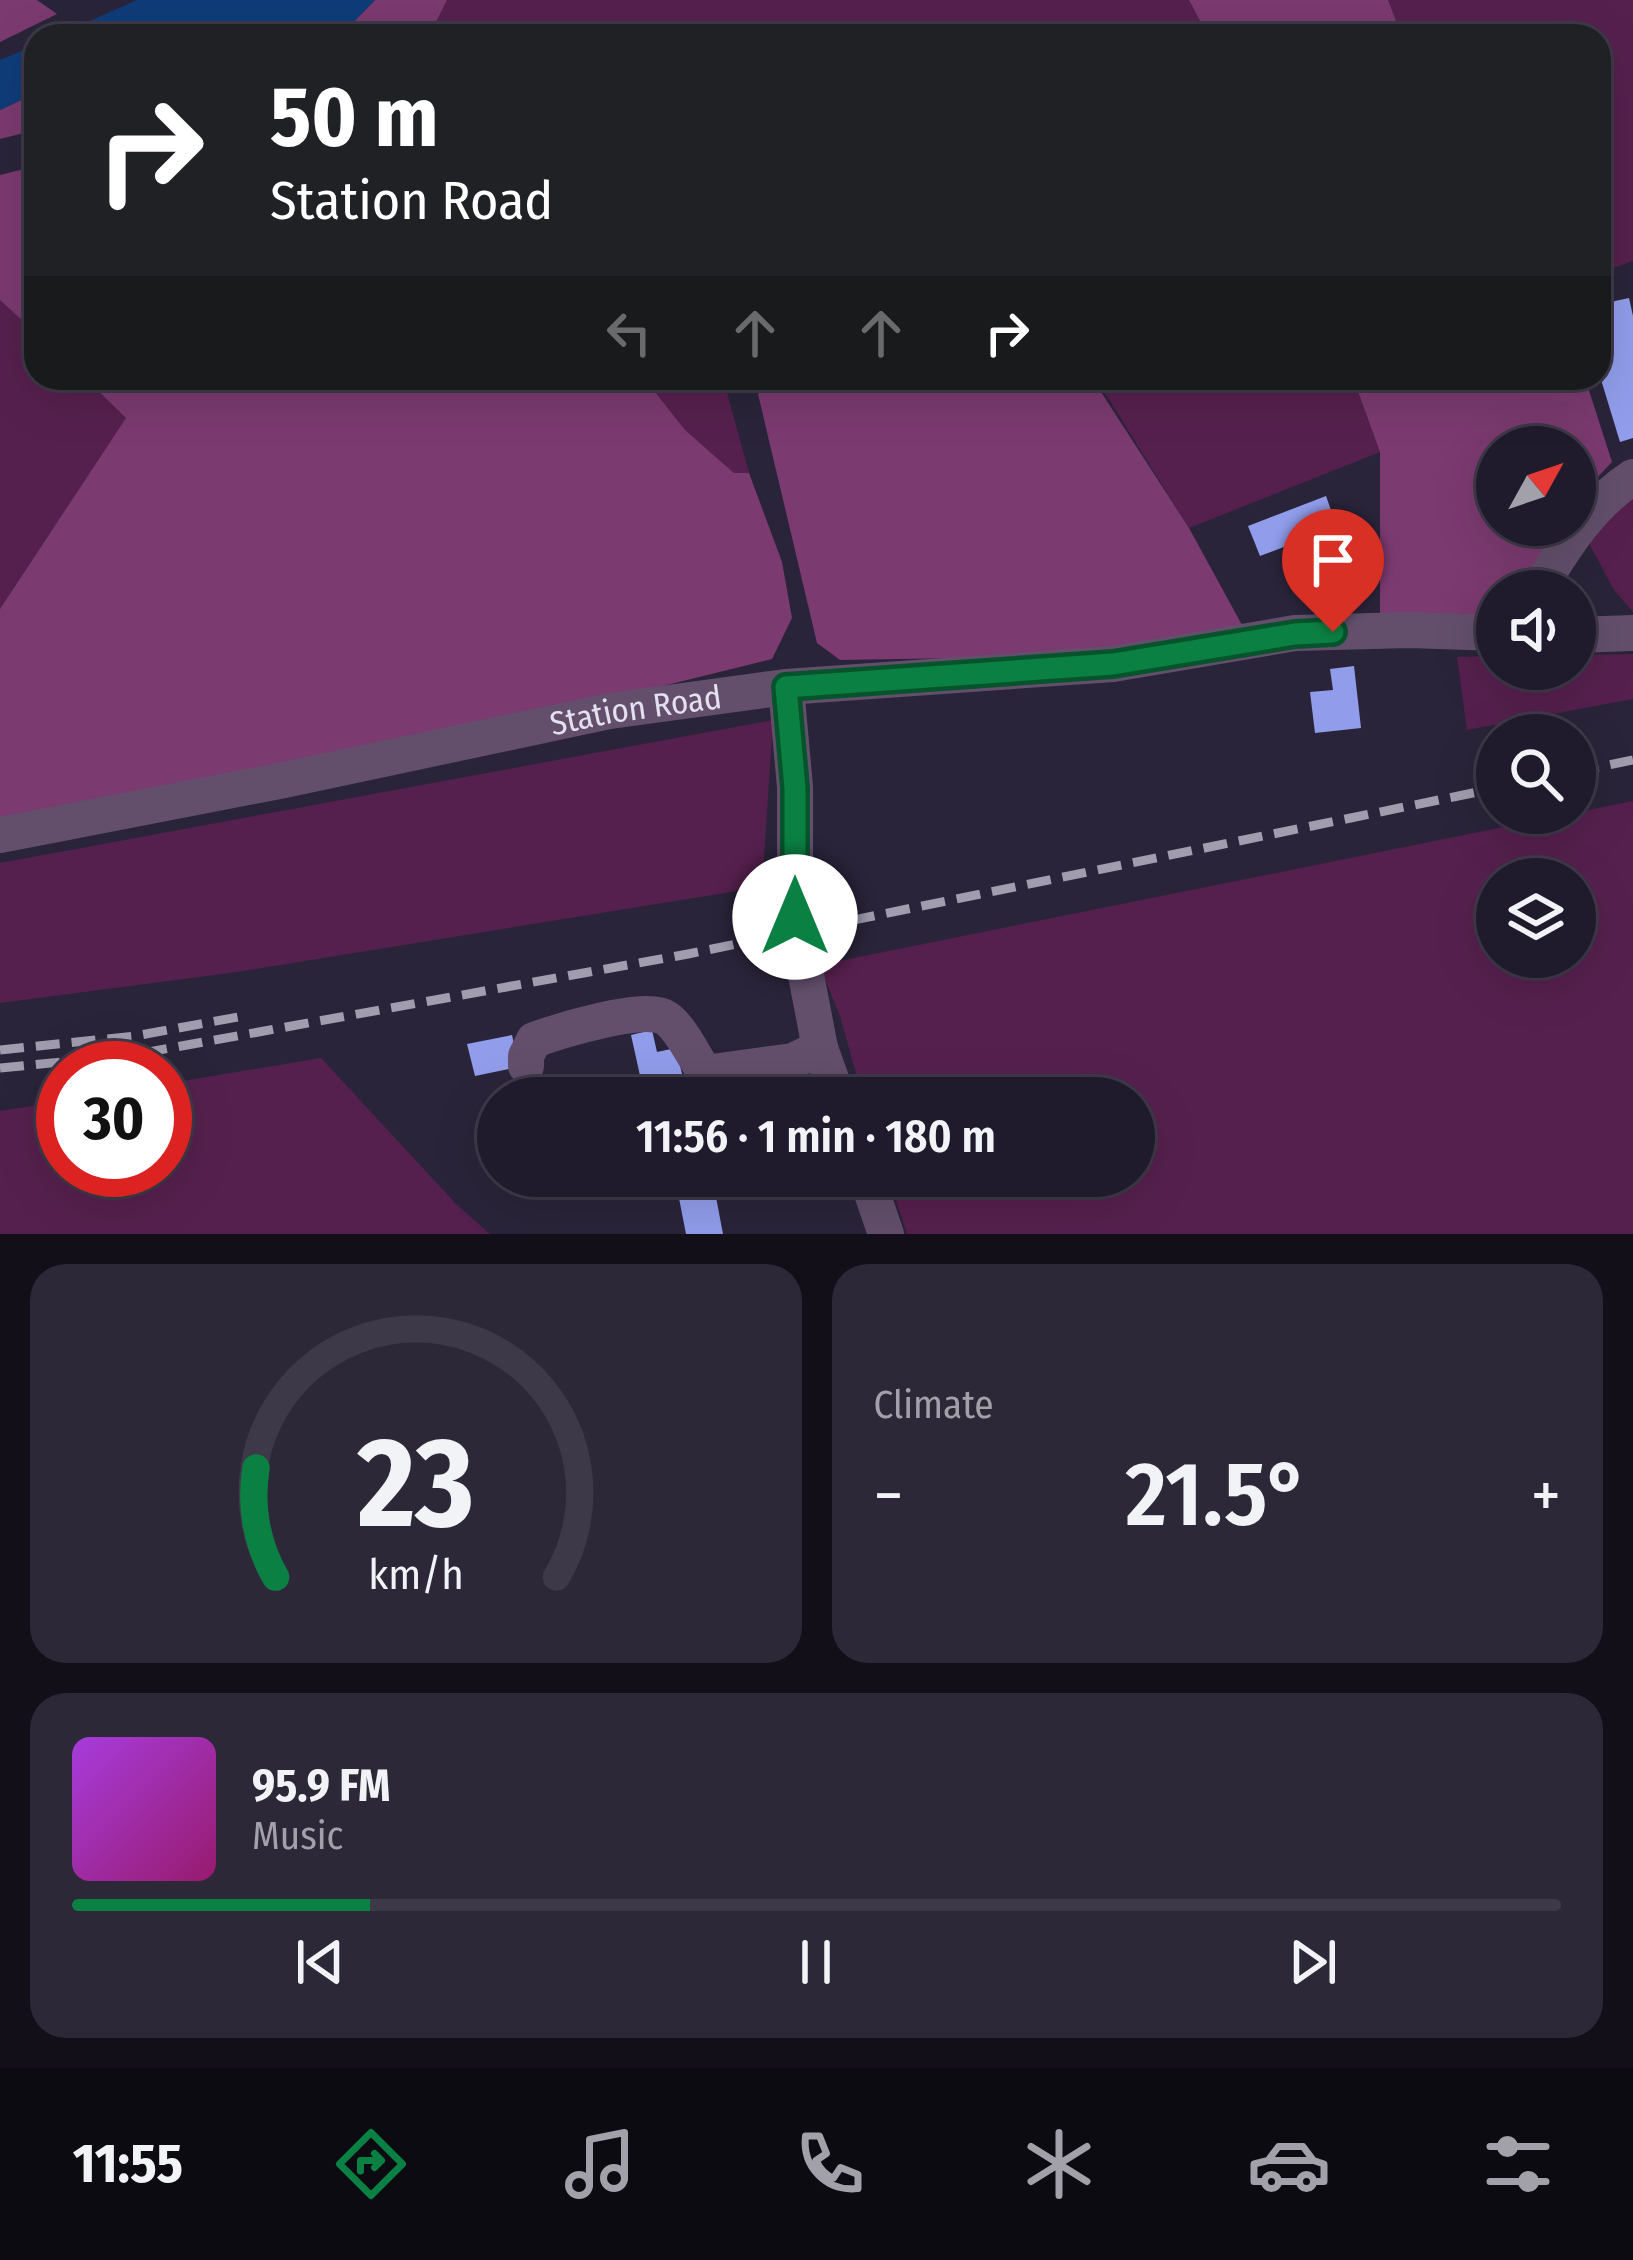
<!DOCTYPE html>
<html lang="en">
<head>
<meta charset="utf-8">
<style>
	:root { --surface:#201b2c; --page:#2d2838; --text:#f1f3f6; --muted:#a2a1a9; --line:#3d3948; --accent:#0b8043 }
	body { margin:0; font-family:"Fira Sans Condensed",sans-serif; background:var(--page); color:var(--text); height:100vh; display:flex; flex-direction:column; font-size:45px; white-space:nowrap }
	* { box-sizing:border-box; margin:0 }
	p { font-size:39px; color:var(--muted) }
	.icon { flex:none; width:66px; height:66px; fill:none; stroke:currentColor; stroke-width:2; stroke-linecap:round; stroke-linejoin:round }
	.map { position:relative; height:1234px; overflow:hidden }
	.panel { display:flex; flex-direction:column; gap:30px; padding:30px; background:#120f18; flex:1 }
	.panel>* { flex:none }
	.guide { position:absolute; left:24px; top:24px; width:1587px; height:366px; border-radius:36px; box-shadow:0 12px 48px #0002,0 0 0 3px var(--line); background:#202124; color:#fff; overflow:hidden }
	.needle { width:78px; rotate:50deg }
	.fabs { position:absolute; left:1476px; top:426px; display:grid; gap:24px }
	.fabs a { display:grid; place-items:center; width:120px; height:120px; border-radius:50%; background:var(--surface); box-shadow:0 12px 48px #0002,0 0 0 3px var(--line); font-size:60px }
	.speed { position:absolute; left:36px; top:1041px; display:flex; gap:24px; font-size:60px; font-weight:700; text-align:center }
	.speed>* { display:grid; place-content:center; width:156px; height:156px; border-radius:50%; background:var(--surface); box-shadow:0 12px 48px #0002,0 0 0 3px var(--line); line-height:1 }
	.speed .limit { border:18px solid #d22; background:#fff; color:#111 }
	.pin { position:absolute; display:grid; place-items:center; width:102px; height:102px; color:#fff; margin:-123px -51px; border-radius:50% 50% 50% 0; rotate:-45deg; box-shadow:0 0 12px #0007 }
	.pin .icon { rotate:45deg }
	.me { position:absolute; width:132px; margin:-66px; rotate:0deg; stroke-linejoin:round; filter:drop-shadow(0 0 9px #0008) }
	.turn { display:flex; align-items:center; gap:42px; height:252px; padding:0 48px; font-size:54px }
	.turn .icon { width:156px; height:156px; stroke-width:2.5 }
	.turn b { display:block; font-size:84px; line-height:102px }
	.lanes { display:flex; align-items:center; height:114px; padding:0 48px; background:#0003; justify-content:center; gap:60px; direction:ltr }
	.lanes .off { opacity:.35 }
	.big { font-size:90px; font-weight:600; line-height:1.1 }
	.panel .tile { flex:1; display:flex; flex-direction:column; justify-content:center; gap:18px; min-width:0; padding:0 42px; border-radius:36px; background:var(--page) }
	.panel .dial { align-items:center; gap:0 }
	.dial svg { height:312px; overflow:visible; fill:none; stroke:var(--line); stroke-width:7; stroke-linecap:round; text-anchor:middle }
	.dial text { fill:var(--text); stroke:none }
	.song { display:flex; align-items:center; gap:36px }
	.cover { width:144px; height:144px; border-radius:18px; background:linear-gradient(135deg,hsl(280 70% 55%),hsl(320 70% 35%)) }
	.played { height:12px; border-radius:6px; background:linear-gradient(90deg,var(--accent) 20%,var(--line) 20%) }
	.keys { display:flex; justify-content:space-around; direction:ltr }
	.heat { display:flex; justify-content:space-between; align-items:center; font-size:66px; direction:ltr }
	.panel .tiles { flex:1; display:grid; gap:30px; grid-template-columns:1fr 1fr }
	.tile:last-child { grid-column:span 2 }
	.trip { position:absolute; left:477px; top:1077px; width:678px; height:120px; border-radius:60px; background:var(--surface); box-shadow:0 12px 48px #0002,0 0 0 3px var(--line); font-weight:600; line-height:120px; text-align:center }
	.menu { display:flex; height:192px; justify-content:space-around; align-items:center; background:#0d0b12; color:var(--muted) }
	.menu .icon { width:84px; height:84px }
	.menu .active { color:var(--accent) }
	.menu b { font-size:54px; color:var(--text) }
	.map>svg:first-child { display:block }
	.green { fill:#56204e; fill-rule:evenodd }
	.forest { fill:#7b3a70 }
	.water { fill:#0f3c79 }
	.building { fill:#919deb }
	.lines { fill:none; stroke-linecap:round; stroke-linejoin:round }
	.minor { stroke:#634f6c; stroke-width:36 }
	.rail { stroke:#a19daf; stroke-width:9; stroke-dasharray:24 12; stroke-linecap:butt }
	.route-casing { stroke:#07532c; stroke-width:30 }
	.route { stroke:#0b8043; stroke-width:21 }
	.labels { text-anchor:middle; stroke-width:12; stroke-linejoin:round; paint-order:stroke }
	.street-label { font-size:33px; fill:#e3e0ef; stroke:#120f19 }
</style>
</head>
<body>
<div class="map">
<svg width="1633" height="1234" viewBox="0 0 1633 1234">
	<rect width="100%" height="100%" fill="#2a243a"/>
	<g class="green">
		<polygon points="447,0 1189,0 1208,36 429,36"/>
		<polygon points="1388,0 1633,0 1633,261 1613,268 1599,241 1599,36 1402,36"/>
		<polygon points="0,300 36,333 36,378 85,378 127,417 0,609"/>
		<polygon points="644,378 723,378 749,473 734,473 685,430"/>
		<polygon points="1100,378 1353,378 1380,452 1189,528 1103,390"/>
		<polygon points="1633,489 1633,612 1614,590 1584,534"/>
		<polygon points="1633,654 1633,699 1467,730 1457,657 1497,656 1497,669 1575,669 1575,655"/>
		<polygon points="773,720 762,887 237,972 0,1003 0,863"/>
		<path d="M1633 801V1234H907L888 1176H1134V1098H863L840 1016 819 965ZM1497 879H1575V957H1497Z"/>
		<polygon points="321,1058 457,1205 490,1234 0,1234 0,1111 63,1101 63,1170 165,1170 165,1084"/>
	</g>
	<g class="forest">
		<polygon points="0,0 37,0 57,14 0,42"/>
		<polygon points="375,0 447,0 429,36 340,36"/>
		<polygon points="1189,0 1388,0 1402,36 1208,36"/>
		<polygon points="36,93 36,130 0,139 0,110"/>
		<polygon points="36,166 36,333 0,300 0,175"/>
		<path d="M85 378H546C579 383 610 378 644 378L685 430 734 473H749L782 562 792 618 772 659 517 722 0 821V609L126 418Z"/>
		<polygon points="776,378 1092,378 1189,528 1242,625 1083,656 840,660 817,643 758,394"/>
		<polygon points="1353,378 1585,378 1612,462 1575,501 1575,447 1497,447 1497,525 1556,525 1520,591 1497,591 1497,619 1380,620 1380,452"/>
	</g>
	<g class="water">
		<polygon points="137,0 375,0 340,36 56,36"/>
		<polygon points="36,45 36,93 0,110 0,60"/>
	</g>
	<g class="building">
		<polygon points="1629,298 1633,316 1633,438 1620,442 1599,373 1599,352 1609,347 1601,304"/>
		<polygon points="1326,496 1337,527 1260,556 1248,526"/>
		<polygon points="1354,666 1361,728 1315,733 1310,692 1333,690 1330,669"/>
		<polygon points="652,1030 657,1052 676,1048 685,1087 698,1084 701,1098 645,1098 631,1035"/>
		<polygon points="512,1035 519,1067 475,1076 467,1044"/>
		<polygon points="683,1176 712,1176 723,1234 686,1234 678,1193 686,1191"/>
	</g>
	<g class="lines">
		<g class="minor">
			<path d="M1538 591C1563 548 1591 504 1633 477"/>
			<polyline points="1575,635 1633,633"/>
			<polyline points="786,687 795,787 795,918 820,1048 838,1098"/>
			<path id="s1" d="M0 835 284 780 610 711 786 687 1113 664 1295 633 1410 630 1497 633"/>
			<path d="M526 1066V1056L534 1040C559 1031 646 1004 666 1018 681 1028 694 1057 705 1073L793 1061 820 1048"/>
			<polyline points="866,1176 886,1234"/>
		</g>
		<g class="rail">
			<polyline points="1575,772 1633,760"/>
			<polyline points="0,1050 135,1036 238,1017"/>
			<polyline points="0,1068 132,1055 688,954 1497,788"/>
		</g>
	</g>
	<g class="lines">
		<g class="route-casing">
			<polyline id="route" points="795,917 795,788 786,687 1113,664 1295,634 1333,632"/>
		</g>
		<use href="#route" class="route"/>
	</g>
	<g class="labels">
		<g class="street-label">
			<text dy="12" stroke="none"><textPath href="#s1" startOffset="648">Station Road</textPath></text>
		</g>
	</g>
</svg>
<div class="fabs">
<a><svg class="needle" viewBox="-14 -14 28 28"><path d="M0-13l5 13h-10z" fill="#e53935"/><path d="M0 13l5-13h-10z" fill="#a2a1a9"/></svg></a>
<a><svg class="icon" aria-label="sound" viewBox="0 0 24 24"><path d="M4 9h4l5-4v14l-5-4H4zM17 9q2 3 0 6"/></svg></a>
<a><svg class="icon" aria-label="search" viewBox="0 0 24 24"><circle cx="10" cy="10" r="6"/><path d="M15 15l6 6"/></svg></a>
<a><svg class="icon" aria-label="layers" viewBox="0 0 24 24"><path d="M12 4l9 5-9 5-9-5zM3 14l9 5 9-5"/></svg></a>
</div>
<div class="speed"><div class="limit">30</div></div>
<div class="pin" style="left:1333px;top:632px;background:#d93025"><svg class="icon" aria-label="arrive" viewBox="0 0 24 24"><path d="M6 21V4h12l-3 4 3 4H6"/></svg></div>
<svg class="me" style="left:795px;top:917px" viewBox="-20 -20 40 40"><circle r="19" fill="#fff"/><path d="M0-13L10 11 0 6-10 11z" fill="#0b8043"/></svg>
<div class="trip">11:56 · 1 min · 180 m</div>
<div class="guide">
<div class="turn"><svg class="icon" aria-label="right" viewBox="0 0 24 24"><path d="M7 20v-9h11M14 6l5 5-5 5"/></svg><div><b>50 m</b>Station Road</div></div>
<div class="lanes"><svg class="icon off" aria-label="left" viewBox="0 0 24 24"><path d="M17 20v-9H6M10 6l-5 5 5 5"/></svg><svg class="icon off" aria-label="ahead" viewBox="0 0 24 24"><path d="M12 20V5M6 11l6-6 6 6"/></svg><svg class="icon off" aria-label="ahead" viewBox="0 0 24 24"><path d="M12 20V5M6 11l6-6 6 6"/></svg><svg class="icon" aria-label="right" viewBox="0 0 24 24"><path d="M7 20v-9h11M14 6l5 5-5 5"/></svg></div>
</div>
</div>
<section class="panel">
<div class="tiles">
<div class="tile dial"><svg viewBox="0 0 100 80">
<path d="M14 69A42 42 0 1 1 86 69"/>
<path d="M14 69A42 42 0 0 1 9 41" stroke="#0b8043"/>
<text x="50" y="56" font-size="32" font-weight="700">23</text>
<text x="50" y="72" font-size="11">km/h</text>
</svg></div>
<div class="tile"><p>Climate</p>
<div class="heat"><a>−</a><b class="big">21.5°</b><a>+</a></div>
</div>
<div class="tile">
<div class="song"><i class="cover"></i><div><b>95.9 FM</b><p>Music</p></div></div>
<div class="played"></div>
<div class="keys"><svg class="icon" aria-label="previous" viewBox="0 0 24 24"><path d="M18 5L8 12l10 7zM5 5v14"/></svg><svg class="icon" aria-label="pause" viewBox="0 0 24 24"><path d="M8 5v14M16 5v14"/></svg><svg class="icon" aria-label="next" viewBox="0 0 24 24"><path d="M6 5l10 7-10 7zM19 5v14"/></svg></div>
</div>
</div>
</section>
<nav class="menu">
<b>11:55</b>
<svg class="icon active" aria-label="directions" viewBox="0 0 24 24"><path d="M12 3l9 9-9 9-9-9zM9 14v-3h6M13 9l2 2-2 2"/></svg>
<svg class="icon" aria-label="music" viewBox="0 0 24 24"><path d="M9 18V5l10-2v13"/><circle cx="6" cy="18" r="3"/><circle cx="16" cy="16" r="3"/></svg>
<svg class="icon" aria-label="phone" viewBox="0 0 24 24"><path d="M5 4h4l2 5-3 2q2 4 5 5l2-3 5 2v4C11 20 4 13 5 4z"/></svg>
<svg class="icon" aria-label="climate" viewBox="0 0 24 24"><path d="M12 3v18M4 7l16 10M4 17L20 7"/></svg>
<svg class="icon" aria-label="car" viewBox="0 0 24 24"><path d="M5 17H2v-5l4-1 3-4h7l3 4 3 1v5h-3M9 17h6M6 11h13"/><circle cx="7" cy="17" r="2"/><circle cx="17" cy="17" r="2"/></svg>
<svg class="icon" aria-label="filters" viewBox="0 0 24 24"><path d="M4 7h16M4 17h16"/><circle cx="9" cy="7" r="2"/><circle cx="15" cy="17" r="2"/></svg>
</nav>
</body>
</html>
